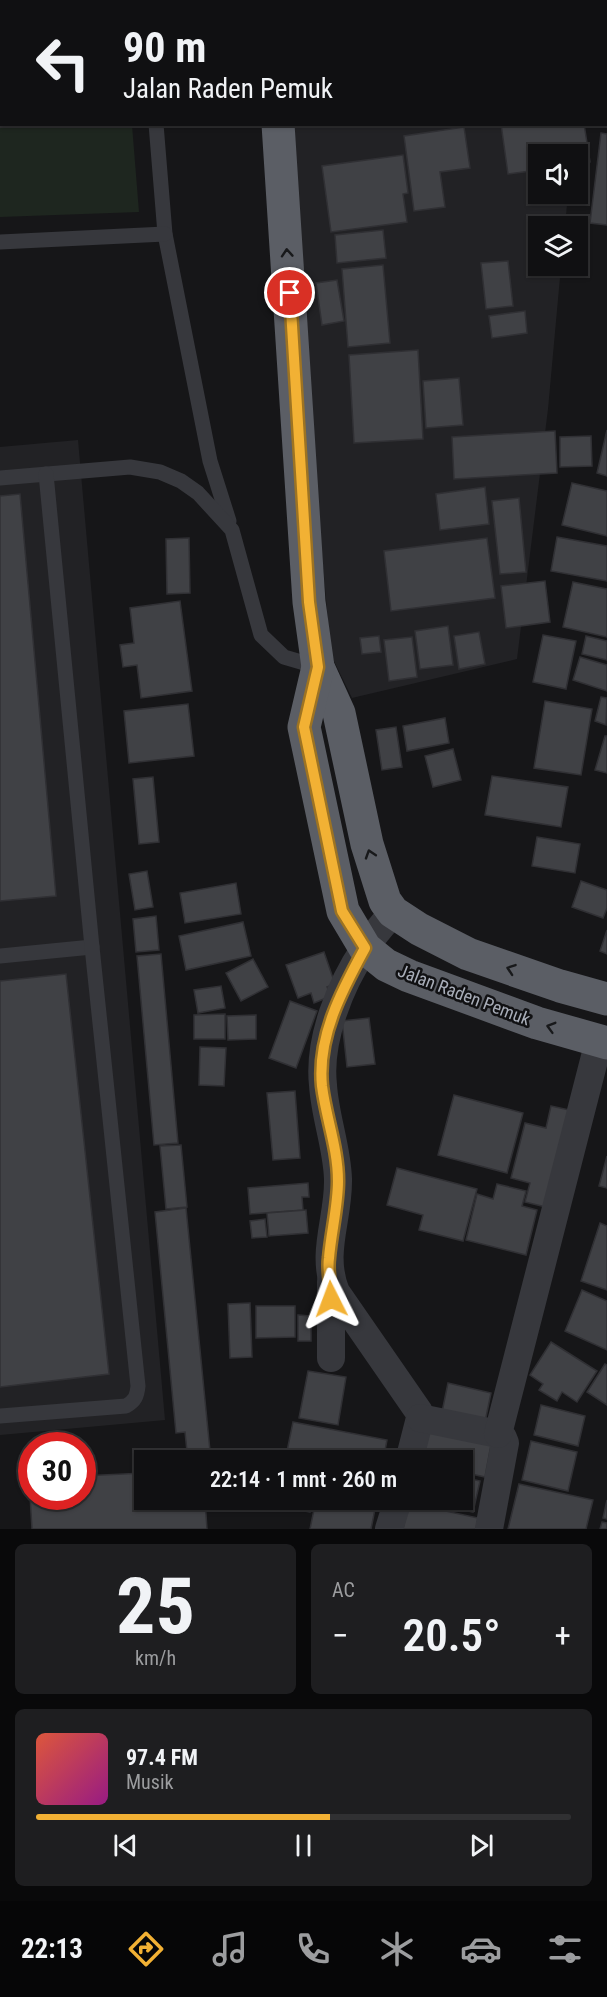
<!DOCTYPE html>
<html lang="id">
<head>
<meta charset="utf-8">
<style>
	:root { --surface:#101012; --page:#1e1e20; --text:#f1f3f6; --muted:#9c9d9f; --line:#303032; --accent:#f2b134 }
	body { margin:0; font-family:"Roboto Condensed",sans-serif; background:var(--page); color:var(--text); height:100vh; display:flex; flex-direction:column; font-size:22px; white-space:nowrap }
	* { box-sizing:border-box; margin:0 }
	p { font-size:20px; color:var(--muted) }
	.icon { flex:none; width:33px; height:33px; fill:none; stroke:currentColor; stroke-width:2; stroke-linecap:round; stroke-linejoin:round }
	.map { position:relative; height:1529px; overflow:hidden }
	.drawer { display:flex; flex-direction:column; gap:15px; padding:15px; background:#09090a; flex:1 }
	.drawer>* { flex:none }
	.hud { position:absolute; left:0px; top:0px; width:608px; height:126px; box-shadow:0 2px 4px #0004,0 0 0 2px var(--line); background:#101012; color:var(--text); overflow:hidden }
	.fabs { position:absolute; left:528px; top:144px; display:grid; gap:12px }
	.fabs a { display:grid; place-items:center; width:60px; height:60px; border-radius:0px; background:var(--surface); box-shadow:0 2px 4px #0004,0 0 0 2px var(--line); font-size:30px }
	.speed { position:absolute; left:18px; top:1432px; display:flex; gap:12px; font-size:30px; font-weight:700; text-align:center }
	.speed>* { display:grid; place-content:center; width:78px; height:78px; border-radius:50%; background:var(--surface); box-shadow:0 2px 4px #0004,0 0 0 2px var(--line); line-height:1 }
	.speed .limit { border:9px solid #d22; background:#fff; color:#111 }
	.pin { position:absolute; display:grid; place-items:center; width:51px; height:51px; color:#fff; margin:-26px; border:3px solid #fff; border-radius:50%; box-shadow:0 2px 6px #0007 }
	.me { position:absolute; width:66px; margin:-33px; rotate:357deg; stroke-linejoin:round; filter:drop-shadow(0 0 4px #0008) }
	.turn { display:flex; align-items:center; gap:21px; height:126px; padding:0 24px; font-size:27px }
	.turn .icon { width:78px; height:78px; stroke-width:2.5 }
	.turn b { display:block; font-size:42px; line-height:51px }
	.big { font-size:45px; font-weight:600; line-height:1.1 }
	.drawer .card { flex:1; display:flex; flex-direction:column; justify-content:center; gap:9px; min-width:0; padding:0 21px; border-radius:9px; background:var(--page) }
	.drawer .dial { align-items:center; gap:0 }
	.dial b { font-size:78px; line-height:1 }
	.song { display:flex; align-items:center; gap:18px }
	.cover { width:72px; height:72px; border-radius:9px; background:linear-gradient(135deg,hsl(10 70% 55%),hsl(310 70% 35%)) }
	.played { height:6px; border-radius:3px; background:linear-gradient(90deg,var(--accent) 55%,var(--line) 55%) }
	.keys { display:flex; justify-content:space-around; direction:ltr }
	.heat { display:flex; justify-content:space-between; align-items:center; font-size:33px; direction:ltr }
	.drawer .tiles { flex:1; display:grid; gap:15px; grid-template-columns:1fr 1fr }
	.card:last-child { grid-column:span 2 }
	.trip { position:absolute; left:134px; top:1450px; width:339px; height:60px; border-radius:0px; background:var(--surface); box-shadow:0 2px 4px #0004,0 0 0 2px var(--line); font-weight:600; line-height:60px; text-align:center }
	.dock { display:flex; height:96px; justify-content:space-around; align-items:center; background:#060607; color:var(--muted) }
	.dock .icon { width:42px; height:42px }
	.dock .active { color:var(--accent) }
	.dock b { font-size:27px; color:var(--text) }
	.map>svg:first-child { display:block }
	.built { fill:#222225 }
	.green { fill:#1e261f }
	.building { fill:#404145; stroke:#303034; stroke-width:1.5 }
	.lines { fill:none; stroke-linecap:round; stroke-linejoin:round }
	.service { stroke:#37383d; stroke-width:15 }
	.minor { stroke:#37383d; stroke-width:28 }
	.trunk { stroke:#5b5e65; stroke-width:33 }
	.oneway { stroke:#18191b }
	.route-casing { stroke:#9d7322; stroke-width:15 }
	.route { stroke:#f2b134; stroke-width:10 }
	.labels { text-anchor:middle; stroke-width:5; stroke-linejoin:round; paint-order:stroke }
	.street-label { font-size:18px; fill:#a8adb8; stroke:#111113 }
</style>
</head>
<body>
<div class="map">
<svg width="607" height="1529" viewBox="0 0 607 1529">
	<rect width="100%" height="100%" fill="#161618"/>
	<g class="built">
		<polygon points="289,0 607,0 607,52 606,2"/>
		<polygon points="318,124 574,125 571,154 538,154 538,194 568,194 565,226 538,226 538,266 561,266 548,409 517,659 352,698 331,655 311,430 293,127"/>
		<polygon points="78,440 165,1420 0,1435 0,447"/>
	</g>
	<polygon class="green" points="0,0 124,0 124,1 2,2 2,124 132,125 139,212 0,217"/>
	<g class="building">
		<polygon points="339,0 406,0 407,2 339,2"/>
		<polygon points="455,0 496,0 496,2 444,2"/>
		<rect x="517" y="0" width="31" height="2"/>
		<polygon points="550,0 605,0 605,1 550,2"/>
		<polygon points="606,7 607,7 606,44"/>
		<polygon points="501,124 584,124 590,162 578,164 578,154 538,154 538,170 508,174"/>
		<polygon points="464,127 470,168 440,172 445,207 414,211 404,136"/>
		<polygon points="601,133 607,134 607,225 590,223"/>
		<polygon points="403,155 408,193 403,194 407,222 331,232 322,166"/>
		<polygon points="383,230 386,258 337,263 335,235"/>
		<polygon points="508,261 513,306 486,309 481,263"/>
		<polygon points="383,265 390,343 348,347 342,269"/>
		<polygon points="337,280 344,321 322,325 316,283"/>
		<polygon points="525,311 527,333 492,338 489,316"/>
		<polygon points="418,350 423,439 354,443 349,355"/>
		<polygon points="459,378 463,425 426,428 423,381"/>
		<polygon points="607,430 607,476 597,473"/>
		<polygon points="555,431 557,473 454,479 452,437"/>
		<polygon points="591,436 592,466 560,467 560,437"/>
		<polygon points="572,483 607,491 607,536 562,525"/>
		<polygon points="485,487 489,524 440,530 436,494"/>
		<polygon points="20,494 56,896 0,901 0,496"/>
		<polygon points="519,498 526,572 500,574 492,501"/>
		<polygon points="557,537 607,546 607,581 551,571"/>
		<polygon points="189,538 190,593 167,594 166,539"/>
		<polygon points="487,538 495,598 391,611 384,551"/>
		<polygon points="545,581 550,622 506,628 501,586"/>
		<polygon points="573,582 607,589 607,637 563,627"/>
		<polygon points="180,601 192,691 141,698 137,665 123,667 120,645 134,643 130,608"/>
		<polygon points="448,626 453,665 420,669 415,631"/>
		<polygon points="479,632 485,664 459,669 454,636"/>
		<polygon points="543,635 576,641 566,689 533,682"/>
		<polygon points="379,636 381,652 362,654 360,638"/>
		<polygon points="586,636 607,641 607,660 582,654"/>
		<polygon points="412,637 417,677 389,681 384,640"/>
		<polygon points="580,657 607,665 607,691 573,680"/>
		<polygon points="601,697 607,698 606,725 595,721"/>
		<polygon points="545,701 592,709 581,775 534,768"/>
		<polygon points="188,704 194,756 129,763 124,711"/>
		<polygon points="445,718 449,743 407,751 403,726"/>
		<polygon points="396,727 402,767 382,770 376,730"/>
		<polygon points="605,736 607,736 607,773 595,770"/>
		<polygon points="453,749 461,780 433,787 425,756"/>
		<polygon points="492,776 568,787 561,827 485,815"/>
		<polygon points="153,777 159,842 139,844 133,779"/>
		<polygon points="537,837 580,844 575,873 532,866"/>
		<polygon points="147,871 153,907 135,910 129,874"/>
		<polygon points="581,881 607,890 607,908 603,918 572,907"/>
		<polygon points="236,883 241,914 185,923 180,893"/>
		<polygon points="156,916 159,950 136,952 133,919"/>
		<polygon points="243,922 251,956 186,970 179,936"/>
		<polygon points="607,930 607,954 600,951"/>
		<polygon points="324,952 335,984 327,987 331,996 314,1003 311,993 298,998 286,965"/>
		<polygon points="161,954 178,1143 154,1145 137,956"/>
		<polygon points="253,959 268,987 241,1001 226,973"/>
		<polygon points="66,974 109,1374 0,1387 0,981"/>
		<polygon points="221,986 225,1008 198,1013 194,990"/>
		<polygon points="290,1001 317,1011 296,1068 269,1058"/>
		<polygon points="225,1014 225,1039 194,1039 194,1015"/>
		<polygon points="256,1015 256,1039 228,1040 227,1016"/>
		<polygon points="369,1018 375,1064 347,1067 342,1021"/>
		<polygon points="200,1047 226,1048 224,1086 199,1085"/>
		<polygon points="295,1091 300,1158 273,1160 267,1093"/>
		<polygon points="454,1095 523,1113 507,1173 438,1155"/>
		<polygon points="551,1106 574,1111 550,1208 525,1202 530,1183 511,1178 525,1123 546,1128"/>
		<polygon points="181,1145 187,1207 166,1209 160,1146"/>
		<polygon points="607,1156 607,1188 599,1186"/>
		<polygon points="397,1168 477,1189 463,1241 419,1230 423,1215 387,1205"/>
		<polygon points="308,1183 309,1197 302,1197 303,1210 250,1214 248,1188"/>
		<polygon points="497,1184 526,1191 522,1206 537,1210 526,1255 466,1240 477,1194 493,1199"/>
		<polygon points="186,1208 211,1461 188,1461 185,1432 176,1433 155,1212"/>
		<polygon points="306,1210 308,1233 269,1236 267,1213"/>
		<polygon points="265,1219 267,1237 252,1238 250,1221"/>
		<polygon points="600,1223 607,1226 607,1290 581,1281"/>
		<polygon points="582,1290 607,1301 607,1350 565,1331"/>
		<polygon points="250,1303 252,1357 230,1358 228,1304"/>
		<polygon points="256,1306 295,1306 295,1337 256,1338"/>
		<polygon points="298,1315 311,1316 311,1341 298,1341"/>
		<polygon points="551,1342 597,1371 577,1402 562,1392 557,1401 539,1390 543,1384 530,1375"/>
		<polygon points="605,1364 607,1365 607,1405 587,1392"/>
		<polygon points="308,1371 346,1377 338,1425 299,1418"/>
		<polygon points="448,1383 491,1393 485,1422 442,1412"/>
		<polygon points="541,1405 585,1416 578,1446 534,1435"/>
		<polygon points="293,1422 387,1440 383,1461 285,1461"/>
		<polygon points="426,1431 491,1445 485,1477 462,1472 462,1461 420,1461"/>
		<polygon points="531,1441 577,1452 568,1491 522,1480"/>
		<polygon points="144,1473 144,1500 205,1500 207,1529 32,1529 29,1479 32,1479 32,1497 82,1497 82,1476"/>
		<polygon points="462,1477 480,1481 473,1512 416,1500 462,1500"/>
		<polygon points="519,1484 593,1500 586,1529 508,1529"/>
		<polygon points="277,1500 312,1500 310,1512 276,1505"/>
		<polygon points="316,1500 357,1500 376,1504 371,1529 310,1529"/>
		<polygon points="607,1500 607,1519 603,1518"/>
		<polygon points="409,1503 478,1518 476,1529 403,1529"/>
		<polygon points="602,1522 607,1523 607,1529 600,1529"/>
	</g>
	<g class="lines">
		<g class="service">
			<polyline points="147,0 147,2"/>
			<polyline points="156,124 165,234 210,461 229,521"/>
			<polyline points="0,242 165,234"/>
			<polyline points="0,478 130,467 160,472 181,481 198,493 232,530 261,635 284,657 318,667"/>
			<polyline points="0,956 92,947"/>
			<path d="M0 1416 126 1406C135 1401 137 1396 138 1386L92 947 46 474"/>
		</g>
		<g class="minor">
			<polyline points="606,71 607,71"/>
			<path d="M393 912C384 924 373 935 365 948 340 985 318 1040 323 1085 325 1117 337 1147 338 1179 339 1219 320 1253 336 1292L419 1412 420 1418 409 1461"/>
			<polyline points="331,1282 331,1358"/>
			<polyline points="420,1418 498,1434 503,1438 505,1443 489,1529"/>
			<polyline points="498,1434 599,1041"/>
			<polyline points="389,1529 398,1500"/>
		</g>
		<g class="trunk">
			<polyline points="255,0 255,2"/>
			<polyline points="278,124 309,602 318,667 339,713 367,844 385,901 393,912 419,929 468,954 560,986 607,999"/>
			<polyline points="318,667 304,727 343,911 365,948 386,965 409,976 537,1023 607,1043"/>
		</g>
	</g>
	<defs><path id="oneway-chevron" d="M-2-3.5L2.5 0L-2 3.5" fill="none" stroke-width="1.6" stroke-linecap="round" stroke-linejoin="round" transform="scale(1.5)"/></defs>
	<g class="oneway">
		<use href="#oneway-chevron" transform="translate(287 253) rotate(-94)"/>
		<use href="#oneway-chevron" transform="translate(370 854) rotate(-108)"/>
		<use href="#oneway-chevron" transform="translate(511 969) rotate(-161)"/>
		<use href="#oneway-chevron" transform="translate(551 1027) rotate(-164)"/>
	</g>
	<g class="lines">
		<g class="route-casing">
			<path id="route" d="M290 293 309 602 318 667 304 727 342 911 365 948C342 990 317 1037 322 1086 326 1118 338 1148 338 1181 338 1206 331 1233 329 1258 327 1271 331 1286 331 1299"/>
		</g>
		<use href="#route" class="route"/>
	</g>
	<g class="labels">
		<g class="street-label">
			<text transform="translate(464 995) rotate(21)" y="6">Jalan Raden Pemuk</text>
		</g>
	</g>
</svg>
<div class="fabs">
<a><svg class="icon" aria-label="sound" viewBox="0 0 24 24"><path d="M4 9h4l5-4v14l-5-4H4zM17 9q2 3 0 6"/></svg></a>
<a><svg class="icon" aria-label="layers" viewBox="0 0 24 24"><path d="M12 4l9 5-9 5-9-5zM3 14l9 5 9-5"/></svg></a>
</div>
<div class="speed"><div class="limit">30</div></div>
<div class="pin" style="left:290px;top:293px;background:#d93025"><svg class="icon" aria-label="arrive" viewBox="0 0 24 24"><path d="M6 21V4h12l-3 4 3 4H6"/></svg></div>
<svg class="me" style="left:331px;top:1299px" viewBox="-20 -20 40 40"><path d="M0-17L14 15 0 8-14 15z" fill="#f2b134" stroke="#fff" stroke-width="4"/></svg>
<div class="trip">22:14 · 1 mnt · 260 m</div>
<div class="hud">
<div class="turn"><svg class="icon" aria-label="left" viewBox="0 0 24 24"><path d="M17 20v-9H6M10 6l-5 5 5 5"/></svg><div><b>90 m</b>Jalan Raden Pemuk</div></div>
</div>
</div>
<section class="drawer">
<div class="tiles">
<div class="card dial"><b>25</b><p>km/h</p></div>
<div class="card"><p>AC</p>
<div class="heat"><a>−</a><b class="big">20.5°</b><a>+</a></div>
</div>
<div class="card">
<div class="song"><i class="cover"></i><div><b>97.4 FM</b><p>Musik</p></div></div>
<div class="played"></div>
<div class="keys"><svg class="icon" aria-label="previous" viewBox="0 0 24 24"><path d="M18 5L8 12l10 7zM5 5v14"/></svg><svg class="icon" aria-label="pause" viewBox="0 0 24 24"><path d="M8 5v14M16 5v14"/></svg><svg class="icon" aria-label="next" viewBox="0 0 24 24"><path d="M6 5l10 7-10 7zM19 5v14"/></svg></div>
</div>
</div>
</section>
<nav class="dock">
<b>22:13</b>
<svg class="icon active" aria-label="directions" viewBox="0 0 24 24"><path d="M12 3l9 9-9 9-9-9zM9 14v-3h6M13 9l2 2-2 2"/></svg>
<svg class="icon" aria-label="music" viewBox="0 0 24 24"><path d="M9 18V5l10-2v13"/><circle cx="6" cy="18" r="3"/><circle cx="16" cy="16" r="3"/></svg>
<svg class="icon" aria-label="phone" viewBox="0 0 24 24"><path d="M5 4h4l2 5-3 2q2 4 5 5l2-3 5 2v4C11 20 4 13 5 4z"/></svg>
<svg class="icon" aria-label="climate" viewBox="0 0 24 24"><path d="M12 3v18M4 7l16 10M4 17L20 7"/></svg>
<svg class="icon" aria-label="car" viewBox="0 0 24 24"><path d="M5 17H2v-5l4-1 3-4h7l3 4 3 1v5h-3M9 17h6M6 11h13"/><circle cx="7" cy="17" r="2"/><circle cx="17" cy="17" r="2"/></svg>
<svg class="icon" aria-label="filters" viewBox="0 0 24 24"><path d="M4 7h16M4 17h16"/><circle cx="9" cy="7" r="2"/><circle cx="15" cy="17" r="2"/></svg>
</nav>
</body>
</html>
